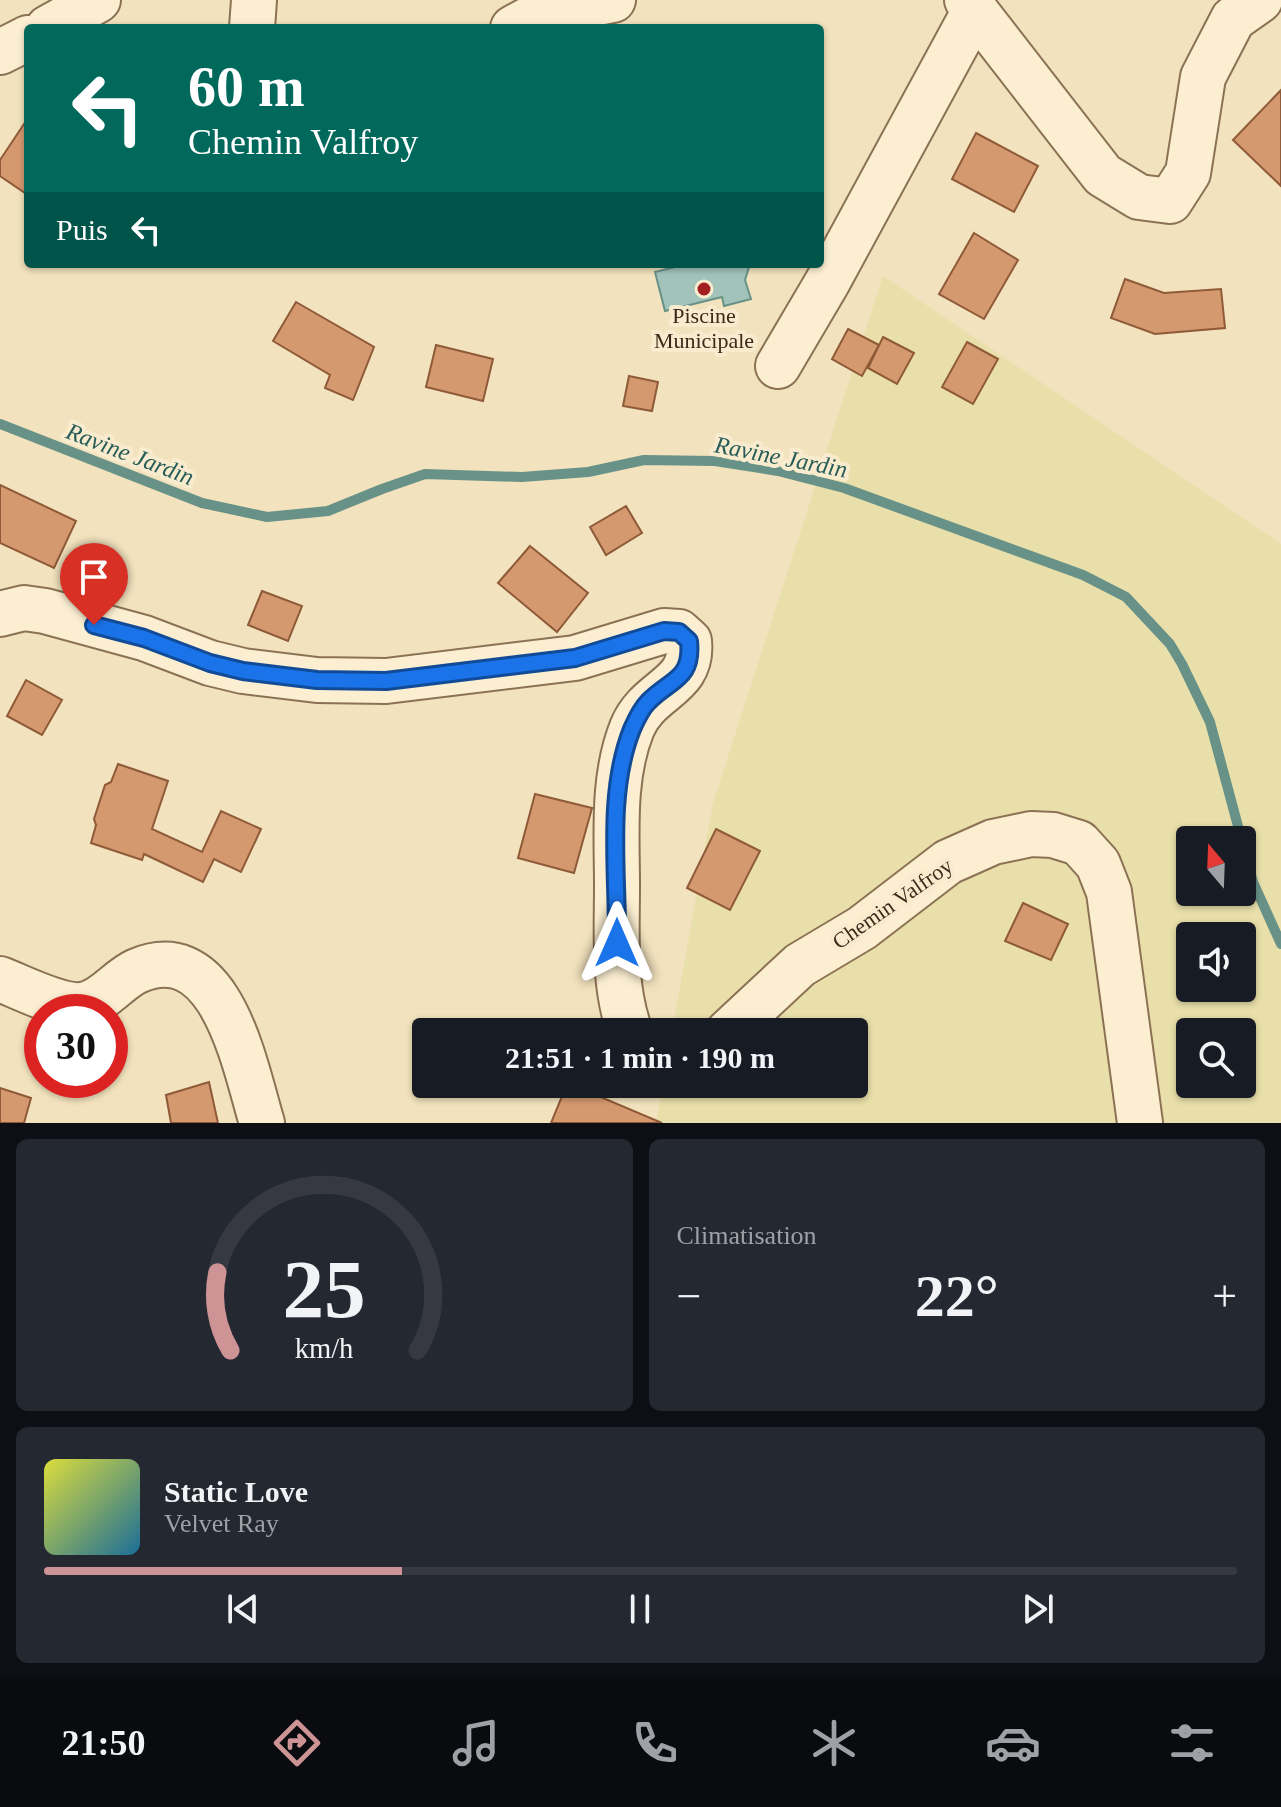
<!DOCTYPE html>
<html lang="fr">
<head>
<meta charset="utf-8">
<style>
	:root { --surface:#171b24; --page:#242831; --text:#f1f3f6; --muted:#9ea1a6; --line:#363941; --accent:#cd9395 }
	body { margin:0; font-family:Georgia,serif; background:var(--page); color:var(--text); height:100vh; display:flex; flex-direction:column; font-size:30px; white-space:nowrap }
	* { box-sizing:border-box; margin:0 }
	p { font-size:26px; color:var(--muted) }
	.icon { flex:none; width:44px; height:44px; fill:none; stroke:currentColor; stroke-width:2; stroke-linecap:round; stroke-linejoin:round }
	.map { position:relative; height:1123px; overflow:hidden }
	.sheet { display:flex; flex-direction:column; gap:16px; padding:16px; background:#0d0f14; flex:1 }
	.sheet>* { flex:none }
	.guide { position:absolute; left:24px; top:24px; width:800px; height:244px; border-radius:8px; box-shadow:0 2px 6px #0004; background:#00695c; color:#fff; overflow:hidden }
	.needle { width:52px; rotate:341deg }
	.buttons { position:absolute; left:1176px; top:826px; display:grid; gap:16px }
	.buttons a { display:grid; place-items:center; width:80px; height:80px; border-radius:8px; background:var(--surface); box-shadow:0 2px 6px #0004; font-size:40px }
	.speed { position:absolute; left:24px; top:994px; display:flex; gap:16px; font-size:40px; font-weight:700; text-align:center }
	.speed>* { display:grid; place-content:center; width:104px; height:104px; border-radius:50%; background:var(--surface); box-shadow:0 2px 6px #0004; line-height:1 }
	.speed .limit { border:12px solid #d22; background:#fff; color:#111 }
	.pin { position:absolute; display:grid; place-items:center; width:68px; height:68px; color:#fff; margin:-82px -34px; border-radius:50% 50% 50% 0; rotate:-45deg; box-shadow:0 0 8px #0007 }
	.pin .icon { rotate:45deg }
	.me { position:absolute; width:88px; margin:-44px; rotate:0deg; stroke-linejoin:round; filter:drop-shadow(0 0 6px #0008) }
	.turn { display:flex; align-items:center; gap:28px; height:168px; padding:0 32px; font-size:36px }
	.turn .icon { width:104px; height:104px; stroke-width:2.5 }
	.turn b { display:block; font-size:56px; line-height:68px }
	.then { display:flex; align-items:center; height:76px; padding:0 32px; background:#0003; gap:16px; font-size:30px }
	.big { font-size:60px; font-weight:600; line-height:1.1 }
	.sheet .tile { flex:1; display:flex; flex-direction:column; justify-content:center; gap:12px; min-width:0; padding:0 28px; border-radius:12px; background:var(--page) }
	.sheet .dial { align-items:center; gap:0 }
	.dial svg { height:208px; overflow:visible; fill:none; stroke:var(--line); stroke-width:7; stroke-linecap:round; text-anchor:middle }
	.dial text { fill:var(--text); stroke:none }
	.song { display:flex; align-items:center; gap:24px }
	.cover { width:96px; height:96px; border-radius:12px; background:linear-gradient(135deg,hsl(60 70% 55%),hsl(200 70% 35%)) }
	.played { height:8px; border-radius:4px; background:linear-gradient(90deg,var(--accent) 30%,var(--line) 30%) }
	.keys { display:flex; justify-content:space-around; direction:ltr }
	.heat { display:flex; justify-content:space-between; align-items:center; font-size:44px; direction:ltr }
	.sheet .tiles { flex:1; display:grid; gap:16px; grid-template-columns:1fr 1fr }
	.tile:last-child { grid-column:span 2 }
	.trip { position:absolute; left:412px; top:1018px; width:456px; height:80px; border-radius:8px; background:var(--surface); box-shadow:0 2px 6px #0004; font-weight:600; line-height:80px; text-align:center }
	.tab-bar { display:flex; height:128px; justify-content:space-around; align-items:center; background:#090b0e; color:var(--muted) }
	.tab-bar .icon { width:56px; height:56px }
	.tab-bar .current { color:var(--accent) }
	.tab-bar b { font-size:36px; color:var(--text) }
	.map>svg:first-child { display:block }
	.farmland { fill:#e9dfaa; fill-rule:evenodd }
	.water { fill:#a1c3b9; stroke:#689287; stroke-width:2 }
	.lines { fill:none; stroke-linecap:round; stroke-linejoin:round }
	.stream { stroke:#689287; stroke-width:10 }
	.building { fill:#d5996f; stroke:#8e5a38; stroke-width:2 }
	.minor-casing { stroke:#8c7254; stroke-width:48 }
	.minor { stroke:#fcefd1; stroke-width:44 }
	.route-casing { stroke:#114b97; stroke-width:20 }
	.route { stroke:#1a73e8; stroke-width:14 }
	.poi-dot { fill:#a21e1f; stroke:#f9ecce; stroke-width:3 }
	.labels { text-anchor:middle; stroke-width:8; stroke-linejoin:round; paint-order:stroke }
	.poi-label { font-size:22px; fill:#3a2a1b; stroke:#f9ecce }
	.street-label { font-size:22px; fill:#3a2a1b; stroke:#f9ecce }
	.water-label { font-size:24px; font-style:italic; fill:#285c58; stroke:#f9ecce }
</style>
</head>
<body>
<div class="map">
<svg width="1281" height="1123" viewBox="0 0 1281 1123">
	<rect width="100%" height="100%" fill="#f2e2bd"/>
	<path class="farmland" d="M883 276 1281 544V1123H656L663 1084H854V1032H672L713 803ZM1190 840H1242V892H1190ZM1190 936H1242V988H1190ZM1190 1032H1242V1084H1190Z"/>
	<polygon class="water" points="687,264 750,264 745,280 751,299 724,306 722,297 665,311 655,272"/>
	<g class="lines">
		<polyline class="stream" points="0,424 202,503 267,517 328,511 382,489 425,474 522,477 588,472 644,460 715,461 778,471 844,488 1083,575 1126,597 1170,644 1182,664 1210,722 1253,882 1281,944"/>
	</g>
	<g class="building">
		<polygon points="1281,90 1281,186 1233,140"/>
		<polygon points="28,118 28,195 0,176 0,160"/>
		<polygon points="976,133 1038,166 1014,212 952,179"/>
		<polygon points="974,233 1018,260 984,319 939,294"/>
		<polygon points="1125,279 1164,293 1221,289 1225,328 1155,334 1111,318"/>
		<polygon points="296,302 374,347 353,400 325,388 330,375 273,341"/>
		<polygon points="848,329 879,345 862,376 832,359"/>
		<polygon points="883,337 914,353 897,384 868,368"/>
		<polygon points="967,342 998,359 973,404 942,387"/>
		<polygon points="436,345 493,359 483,401 426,387"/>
		<polygon points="629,376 658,382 652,411 623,406"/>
		<polygon points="0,485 76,521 54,568 0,543"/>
		<polygon points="626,506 642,533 606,555 590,527"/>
		<polygon points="530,546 588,593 557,632 498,583"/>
		<polygon points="262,591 302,606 288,641 248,625"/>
		<polygon points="26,680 62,700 42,735 7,716"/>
		<polygon points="118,764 168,781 152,829 202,852 221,811 261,829 241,872 214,859 203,882 144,854 142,860 91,843 96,825 94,819 105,785 111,782"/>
		<polygon points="535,794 592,808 574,873 518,858"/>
		<polygon points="716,829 760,851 730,910 687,888"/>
		<polygon points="1023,903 1068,924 1051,960 1005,941"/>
		<polygon points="209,1082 218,1123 171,1123 166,1095"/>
		<polygon points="567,1084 570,1084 662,1123 551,1123"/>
		<polygon points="0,1088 31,1098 24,1123 0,1123"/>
	</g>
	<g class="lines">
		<g class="minor-casing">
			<g id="minor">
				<polyline points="967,0 1103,175 1139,197 1170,201 1188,173 1203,77 1233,19 1260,0"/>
				<polyline points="48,28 98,0"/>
				<polyline points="252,28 254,0"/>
				<polyline points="513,28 537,15 613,0"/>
				<polyline points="0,52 28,38"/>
				<polyline points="778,366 828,281 975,10"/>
				<path d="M0 614 24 608 45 611 144 638 210 663 243 671 317 680 386 681 575 658 664 631 679 632 689 641C694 688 649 687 632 728 612 778 617 834 617 886 617 935 613 985 630 1032"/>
				<path d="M0 979C21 987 59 1007 81 1005 103 1003 117 980 137 971 222 934 245 1068 262 1123"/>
				<polyline points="728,1032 800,965 862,928 948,862 993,842 1031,834 1053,835 1079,843 1098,864 1109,892 1140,1123"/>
			</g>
		</g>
		<use href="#minor" class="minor"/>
	</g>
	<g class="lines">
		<g class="route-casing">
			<path id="route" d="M94 625 144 638 210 663 243 671 317 680 386 681 575 658 664 631 679 632 689 641C693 680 670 679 648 702 642 708 636 720 632 729 606 794 618 874 617 943"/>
		</g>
		<use href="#route" class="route"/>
	</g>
	<circle class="poi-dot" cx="704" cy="289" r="8"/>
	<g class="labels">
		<g class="poi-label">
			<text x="704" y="323">Piscine<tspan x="704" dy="25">Municipale</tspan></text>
		</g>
		<g class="street-label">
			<text transform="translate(892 903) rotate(-35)" y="8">Chemin Valfroy</text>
		</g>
		<g class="water-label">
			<text transform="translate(130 454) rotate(21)" y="8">Ravine Jardin</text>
			<text transform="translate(781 457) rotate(11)" y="8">Ravine Jardin</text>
		</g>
	</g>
</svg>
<div class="buttons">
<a><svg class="needle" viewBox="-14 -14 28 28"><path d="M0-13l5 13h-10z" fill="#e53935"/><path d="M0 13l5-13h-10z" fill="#9ea1a6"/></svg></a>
<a><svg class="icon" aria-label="sound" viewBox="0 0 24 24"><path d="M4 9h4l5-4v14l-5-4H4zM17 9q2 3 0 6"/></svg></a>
<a><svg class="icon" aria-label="search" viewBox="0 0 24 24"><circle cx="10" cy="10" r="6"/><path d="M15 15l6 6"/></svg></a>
</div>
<div class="speed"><div class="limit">30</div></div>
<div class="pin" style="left:94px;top:625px;background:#d93025"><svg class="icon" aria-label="arrive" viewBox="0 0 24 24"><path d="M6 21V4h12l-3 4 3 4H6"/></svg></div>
<svg class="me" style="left:617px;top:943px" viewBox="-20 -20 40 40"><path d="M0-17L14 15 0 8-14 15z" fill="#1a73e8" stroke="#fff" stroke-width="4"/></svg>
<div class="trip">21:51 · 1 min · 190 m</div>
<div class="guide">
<div class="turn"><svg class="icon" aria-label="left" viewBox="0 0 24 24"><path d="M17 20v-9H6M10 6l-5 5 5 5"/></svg><div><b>60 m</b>Chemin Valfroy</div></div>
<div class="then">Puis<svg class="icon" aria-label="left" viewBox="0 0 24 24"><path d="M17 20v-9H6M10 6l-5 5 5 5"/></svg></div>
</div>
</div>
<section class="sheet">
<div class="tiles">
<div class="tile dial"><svg viewBox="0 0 100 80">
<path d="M14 69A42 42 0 1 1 86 69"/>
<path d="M14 69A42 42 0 0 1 9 39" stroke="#cd9395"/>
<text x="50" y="56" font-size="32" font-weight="700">25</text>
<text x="50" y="72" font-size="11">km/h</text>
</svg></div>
<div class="tile"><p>Climatisation</p>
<div class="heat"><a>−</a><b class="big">22°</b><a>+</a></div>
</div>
<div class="tile">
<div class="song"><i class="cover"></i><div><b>Static Love</b><p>Velvet Ray</p></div></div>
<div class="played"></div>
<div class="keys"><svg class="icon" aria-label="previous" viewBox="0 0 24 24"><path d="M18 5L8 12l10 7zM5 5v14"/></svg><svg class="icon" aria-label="pause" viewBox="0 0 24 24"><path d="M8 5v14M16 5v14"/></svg><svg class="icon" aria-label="next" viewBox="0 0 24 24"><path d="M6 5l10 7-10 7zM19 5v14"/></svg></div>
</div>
</div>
</section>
<nav class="tab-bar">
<b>21:50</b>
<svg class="icon current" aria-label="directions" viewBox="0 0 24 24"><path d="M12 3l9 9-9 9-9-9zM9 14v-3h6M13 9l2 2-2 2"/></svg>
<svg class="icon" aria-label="music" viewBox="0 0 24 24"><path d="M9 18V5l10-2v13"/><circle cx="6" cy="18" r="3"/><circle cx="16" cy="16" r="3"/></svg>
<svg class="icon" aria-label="phone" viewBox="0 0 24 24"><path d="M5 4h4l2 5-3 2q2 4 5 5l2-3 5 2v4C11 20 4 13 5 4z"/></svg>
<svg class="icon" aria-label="climate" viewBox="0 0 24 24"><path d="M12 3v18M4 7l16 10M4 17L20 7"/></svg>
<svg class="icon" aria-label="car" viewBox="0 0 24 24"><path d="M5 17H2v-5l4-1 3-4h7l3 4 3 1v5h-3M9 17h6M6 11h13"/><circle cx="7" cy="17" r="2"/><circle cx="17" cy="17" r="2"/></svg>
<svg class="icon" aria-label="filters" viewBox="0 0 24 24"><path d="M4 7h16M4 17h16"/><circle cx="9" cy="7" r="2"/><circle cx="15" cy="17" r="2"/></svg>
</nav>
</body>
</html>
